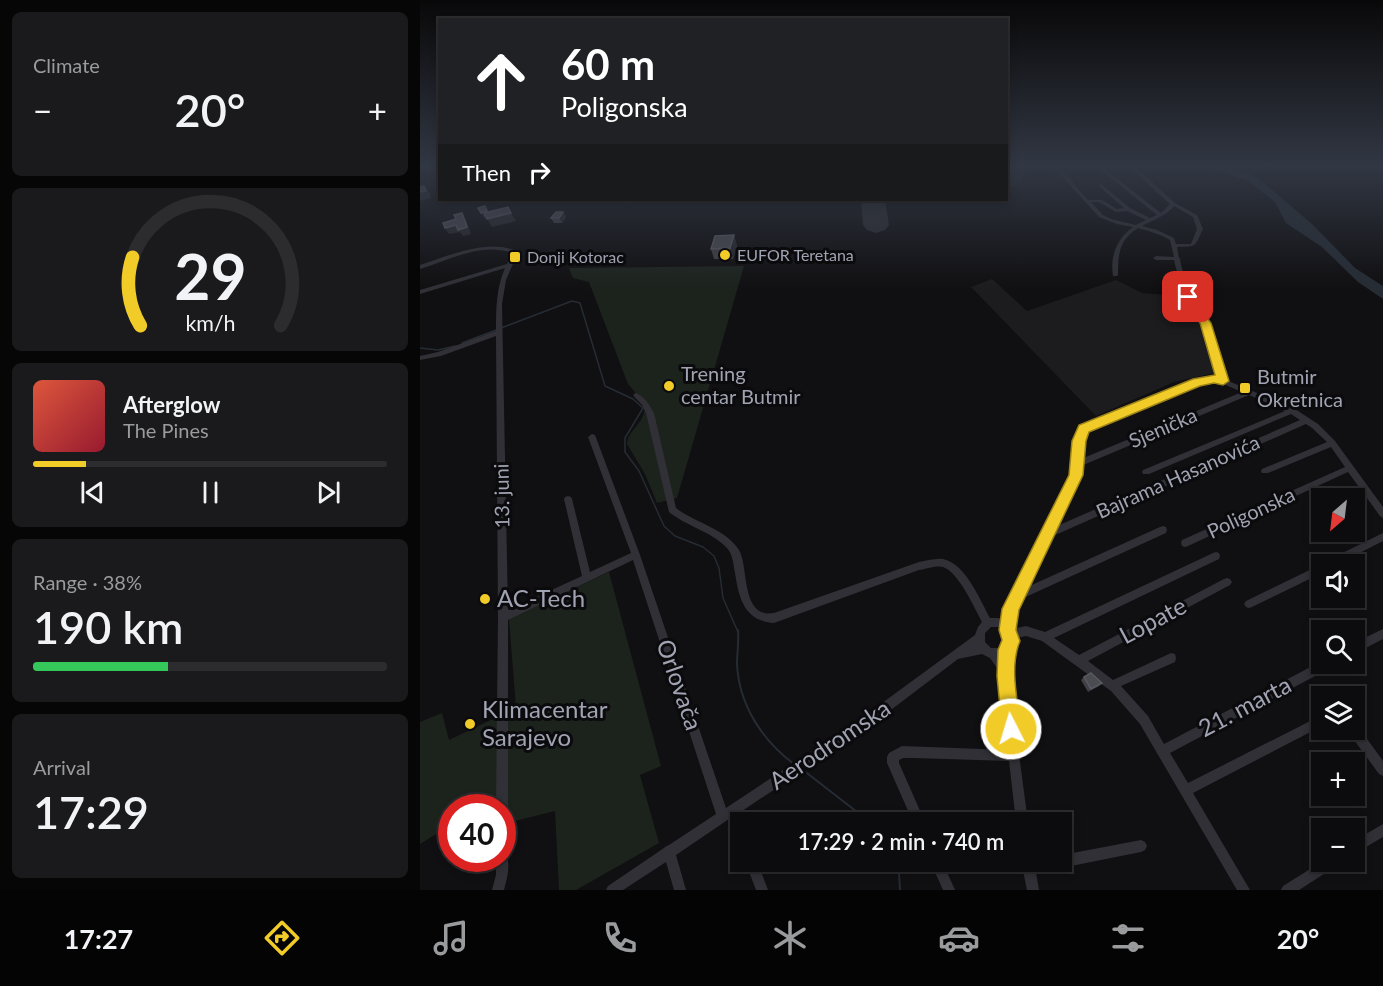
<!DOCTYPE html>
<html lang="en">
<head>
<meta charset="utf-8">
<style>
	:root { --surface:#0c0b0d; --page:#1a191b; --text:#f1f3f6; --muted:#9a9b9d; --line:#2c2b2e; --accent:#f1cb27 }
	body { margin:0; font-family:Lato,sans-serif; background:var(--page); color:var(--text); height:100vh; display:flex; flex-direction:column; font-size:22px; white-space:nowrap }
	* { box-sizing:border-box; margin:0 }
	p { font-size:20px; color:var(--muted) }
	.icon { flex:none; width:33px; height:33px; fill:none; stroke:currentColor; stroke-width:2; stroke-linecap:round; stroke-linejoin:round }
	.map { position:relative; flex:1; overflow:hidden }
	.panel { display:flex; flex-direction:column; gap:12px; padding:12px; background:#070607; width:420px }
	.panel>* { flex:none }
	.top-card { position:absolute; left:18px; top:18px; width:570px; height:183px; border-radius:0px; box-shadow:0 3px 9px #0003,0 0 0 2px var(--line); background:#202124; color:#fff; overflow:hidden }
	.needle { width:39px; rotate:208deg }
	.tools { position:absolute; left:891px; top:488px; display:grid; gap:12px }
	.tools a { display:grid; place-items:center; width:54px; height:54px; border-radius:0px; background:var(--surface); box-shadow:0 3px 9px #0003,0 0 0 2px var(--line); font-size:30px }
	.speed { position:absolute; left:18px; top:794px; display:flex; gap:12px; font-size:30px; font-weight:700; text-align:center }
	.speed>* { display:grid; place-content:center; width:78px; height:78px; border-radius:50%; background:var(--surface); box-shadow:0 3px 9px #0003,0 0 0 2px var(--line); line-height:1 }
	.speed .limit { border:9px solid #d22; background:#fff; color:#111 }
	.pin { position:absolute; display:grid; place-items:center; width:51px; height:51px; color:#fff; margin:-26px; border-radius:12px; box-shadow:0 3px 9px #0006 }
	.me { position:absolute; width:66px; margin:-33px; rotate:355deg; stroke-linejoin:round; filter:drop-shadow(0 0 4px #0008) }
	.turn { display:flex; align-items:center; gap:21px; height:126px; padding:0 24px; font-size:27px }
	.turn .icon { width:78px; height:78px; stroke-width:2.5 }
	.turn b { display:block; font-size:42px; line-height:51px }
	.then { display:flex; align-items:center; height:57px; padding:0 24px; background:#0003; gap:12px; font-size:22px }
	.big { font-size:45px; font-weight:600; line-height:1.1 }
	.panel .widget { flex:1; display:flex; flex-direction:column; justify-content:center; gap:9px; min-width:0; padding:0 21px; border-radius:9px; background:var(--page) }
	.panel .dial { align-items:center; gap:0 }
	.dial svg { height:156px; overflow:visible; fill:none; stroke:var(--line); stroke-width:7; stroke-linecap:round; text-anchor:middle }
	.dial text { fill:var(--text); stroke:none }
	.song { display:flex; align-items:center; gap:18px }
	.cover { width:72px; height:72px; border-radius:9px; background:linear-gradient(135deg,hsl(10 70% 55%),hsl(350 70% 35%)) }
	.played { height:6px; border-radius:3px; background:linear-gradient(90deg,var(--accent) 15%,var(--line) 15%) }
	.keys { display:flex; justify-content:space-around; direction:ltr }
	.heat { display:flex; justify-content:space-between; align-items:center; font-size:33px; direction:ltr }
	.charge { height:9px; border-radius:4px; background:linear-gradient(90deg,#34c759 38%,var(--line) 0) }
	.trip { position:absolute; left:310px; top:812px; width:342px; height:60px; border-radius:0px; background:var(--surface); box-shadow:0 3px 9px #0003,0 0 0 2px var(--line); font-weight:600; line-height:60px; text-align:center }
	.tabs { display:flex; height:96px; justify-content:space-around; align-items:center; background:#050405; color:var(--muted) }
	.tabs .icon { width:42px; height:42px }
	.tabs .selected { color:var(--accent) }
	.tabs b { font-size:27px; color:var(--text) }
	main { display:flex; flex:1; min-height:0 }
	.map>svg:first-child { display:block }
	.built { fill:#1c1b1e }
	.green { fill:#1c231d }
	.water { fill:#262c34 }
	.lines { fill:none; stroke-linecap:round; stroke-linejoin:round }
	.stream-far1 { stroke:#262c34; stroke-width:1.5 }
	.stream { stroke:#262c34; stroke-width:2 }
	.runway { fill:#2c2c30; fill-rule:evenodd }
	.minor { fill:#303036; fill-rule:evenodd }
	.wall { fill:#414046 }
	.shaded-wall { fill:#29282c }
	.building { fill:#4b4b52; stroke:#595961; stroke-width:1.5 }
	.route { fill:#f1cb27; stroke:#9d8419; stroke-width:1.5 }
	.poi-dot { fill:#f1cb27; stroke:#0b0a0c; stroke-width:2 }
	.labels { text-anchor:middle; stroke-width:6; stroke-linejoin:round; paint-order:stroke }
	.far-poi-label { font-size:16px; fill:#a0a3b2; stroke:#0b0a0c; text-anchor:start }
	.poi-label { font-size:20px; fill:#a0a3b2; stroke:#0b0a0c; text-anchor:start }
	.street-label { font-size:20px; fill:#a0a3b2; stroke:#0b0a0c }
	.near-poi-label { font-size:24px; fill:#a0a3b2; stroke:#0b0a0c; text-anchor:start }
	.near-street-label { font-size:24px; fill:#a0a3b2; stroke:#0b0a0c }
</style>
</head>
<body>
<main>
<section class="panel">
<div class="widget"><p>Climate</p>
<div class="heat"><a>−</a><b class="big">20°</b><a>+</a></div>
</div>
<div class="widget dial"><svg viewBox="0 0 100 80">
<path d="M14 69A42 42 0 1 1 86 69"/>
<path d="M14 69A42 42 0 0 1 10 34" stroke="#f1cb27"/>
<text x="50" y="56" font-size="32" font-weight="700">29</text>
<text x="50" y="72" font-size="11">km/h</text>
</svg></div>
<div class="widget">
<div class="song"><i class="cover"></i><div><b>Afterglow</b><p>The Pines</p></div></div>
<div class="played"></div>
<div class="keys"><svg class="icon" aria-label="previous" viewBox="0 0 24 24"><path d="M18 5L8 12l10 7zM5 5v14"/></svg><svg class="icon" aria-label="pause" viewBox="0 0 24 24"><path d="M8 5v14M16 5v14"/></svg><svg class="icon" aria-label="next" viewBox="0 0 24 24"><path d="M6 5l10 7-10 7zM19 5v14"/></svg></div>
</div>
<div class="widget"><p>Range · 38%</p><b class="big">190 km</b><div class="charge"></div></div>
<div class="widget"><p>Arrival</p><b class="big">17:29</b></div>
</section>
<div class="map">
<svg width="963" height="890" viewBox="0 0 963 890">
	<rect width="100%" height="100%" fill="#100f11"/>
	<polygon class="built" points="572,279 607,311 696,280 722,293 761,296 776,313 794,373 754,382 676,416 551,287"/>
	<g class="green">
		<polygon points="587,166 605,166 603,181 587,190"/>
		<path d="M324 266 257 498 237 503 225 474 207 444C208 429 227 422 224 406L214 397 215 392 208 384 169 282 153 278 149 268Z"/>
		<polygon points="189,572 241,766 220,775 239,843 156,890 139,890 135,811 83,824 82,807 73,807 75,800 62,807 32,807 31,825 0,844 0,722 22,713 29,740 96,708 89,619"/>
	</g>
	<polygon class="water" points="784,166 805,166 838,178 892,224 935,268 963,286 963,299 938,282 902,247 866,223 855,202 827,180"/>
	<g class="lines">
		<g class="stream-far1">
			<polyline points="81,328 152,301 160,303 185,386 213,399 223,408 205,438 205,452 219,471 244,526 255,536 283,547 294,556 299,568 303,598 318,632"/>
			<polyline points="42,343 76,330"/>
			<polyline points="0,348 18,350 35,346"/>
		</g>
		<g class="stream">
			<path d="M318 630C319 642 317 653 317 664 319 705 342 740 374 764"/>
			<polyline points="383,770 450,822"/>
			<polyline points="474,861 479,873 480,890"/>
		</g>
		<polygon class="runway" points="441,200 465,200 469,225 465,230 456,233 447,230 443,225"/>
		<g class="minor">
			<path d="M633 166H638L668 200H682L697 209 704 208 679 186V185L681 184 710 208 730 218 737 215 677 167 681 166 741 213 750 204 716 173 706 166H712L720 171 755 203 777 215 783 229C774 248 777 246 757 247L759 258 761 259 760 260 768 293 788 323 806 380 875 409 898 424 915 441 963 507V518L960 516 928 472 768 546 765 547 762 546 761 543 762 540 925 467 911 447 848 473H842L841 471 842 469 907 442 892 428 886 424 633 536 605 588 740 527 743 526 746 527 747 530 746 533 599 600 593 629 606 626 625 632 793 553 796 552 799 553 800 556 799 559 634 638 659 655 804 579 807 578 810 579 812 582 810 585 668 661 693 680 751 653 755 654 756 658 755 662 701 686 728 716 744 744 902 661V663H913L912 667 750 753 768 783 902 715V726L773 793 830 890H817L720 724 691 691 622 641 606 636 596 638 592 650 598 747 608 822H596L589 761 493 758H483L479 760V763L505 822H493L467 763V757L469 753 482 746 588 750 584 678 570 658 562 654 538 659 451 725 319 813 322 822H321V840L317 838 309 819 256 855 266 890H254L246 862 203 890H186L188 886 244 848 245 847 249 845 296 814 213 560 88 620V842L86 846 82 848V807H76L78 617 76 336 21 356 0 360V356L18 352 76 331C76 309 76 289 85 268L0 294V290L87 264 92 253C62 242 29 260 0 269V265C28 256 70 237 98 252L86 280 82 304 88 610 162 576 144 499 145 497 148 496 151 497 152 499 170 572 211 553 168 437 172 434 175 435 220 555 306 808 443 717 555 635 558 627 562 622C555 609 538 571 523 567 516 565 506 569 499 570L354 623C324 621 319 598 315 573 313 563 313 554 306 547 290 531 266 526 249 512L226 413 222 405 213 395 216 393C225 397 229 404 234 413L256 508C275 523 305 528 319 550 328 565 322 607 344 613 348 614 351 613 354 613L499 562C506 561 515 558 523 559 546 564 560 600 570 618H578L585 620 592 594 627 531 652 475 655 441 661 427 776 380 793 377 799 378 782 323 762 293 754 260H736L733 258 736 256 754 257 750 240C740 234 729 231 718 228 699 240 698 254 698 275L697 276H693C690 257 696 239 713 227L697 224 679 217ZM671 202H679L696 212 707 211 726 220 716 225 691 219 683 215ZM754 206 773 217 777 229 771 244H756L754 238 737 230 722 226C733 220 746 216 754 206ZM793 381 801 383 822 392 661 459 663 441 667 431 779 384ZM829 395 865 411 723 470 722 472 723 474H729L871 414 880 420 637 526 660 475 661 466ZM571 627H579L585 634V642L579 648H571L565 642V633Z"/>
			<polygon points="963,533 963,541 918,564 905,564 906,561"/>
			<polygon points="902,564 902,573 832,607 829,608 826,607 824,604 826,601"/>
			<polygon points="963,629 963,639 934,654 934,643"/>
			<polygon points="934,724 937,725 963,761 963,776 959,774 929,733 928,729 934,729"/>
			<polygon points="963,824 963,837 934,854 934,841"/>
			<polygon points="721,840 725,842 727,846 725,850 721,852 616,873 619,890 607,890 601,861 642,861 642,855"/>
			<path d="M82 852 86 854C91 866 87 878 84 890H72L76 875V858H82Z"/>
			<polygon points="325,861 337,861 348,890 336,890"/>
			<polygon points="510,861 522,861 535,890 523,890"/>
			<polygon points="903,861 920,861 918,865 879,890 861,890 863,886"/>
		</g>
	</g>
	<g class="wall">
		<polygon points="143,212 146,217 142,223 134,223 131,218"/>
		<polygon points="314,235 317,246 313,259 294,259 291,249"/>
		<polygon points="664,677 679,686 668,692 661,680"/>
	</g>
	<g class="shaded-wall">
		<polygon points="4,186 10,193 11,198 0,201 0,192"/>
		<polygon points="208,200 214,200 215,202 209,204"/>
		<polygon points="65,206 71,216 64,218 61,213"/>
		<polygon points="143,212 146,217 142,223 139,218"/>
		<polygon points="42,213 46,220 51,234 43,236 40,232 29,234 25,228 36,225"/>
		<polygon points="91,213 96,221 72,227 67,219"/>
		<polygon points="314,235 317,246 313,259 310,248"/>
		<polygon points="682,683 679,686 668,692 671,689"/>
	</g>
	<g class="building">
		<polygon points="4,186 6,191 0,192 0,187"/>
		<polygon points="65,206 67,211 61,213 58,208"/>
		<polygon points="88,207 91,213 67,219 64,213"/>
		<polygon points="136,212 143,212 139,218 131,218"/>
		<polygon points="42,213 47,227 38,230 36,225 25,228 23,223 36,219 34,215"/>
		<polygon points="314,235 310,248 291,249 295,236"/>
		<polygon points="671,673 682,683 671,689 664,677"/>
	</g>
	<linearGradient id="sky" x2="0" y2="1"><stop stop-color="#090809"/><stop offset="0.57" stop-color="#313743"/><stop offset="1" stop-color="#313743" stop-opacity="0"/></linearGradient>
	<rect width="963" height="291" fill="url(#sky)"/>
	<path class="route" d="M768 294 771 295 791 323 809 381 803 385 794 383 780 386 669 432 666 441 663 475 599 610 596 630 600 641C589 667 598 702 601 729L598 736 591 739 584 736 582 729 577 676 578 650 582 640 579 630 582 609 649 475 652 441 659 425 773 379 795 375 780 323 762 297Z"/>
	<g class="poi-dot">
		<circle cx="305" cy="255" r="6"/>
		<rect x="89" y="251" width="12" height="12" rx="3"/>
		<circle cx="249" cy="386" r="6"/>
		<rect x="819" y="382" width="12" height="12" rx="3"/>
		<circle cx="65" cy="599" r="6"/>
		<circle cx="50" cy="724" r="6"/>
	</g>
	<g class="labels">
		<g class="far-poi-label">
			<text x="317" y="261">EUFOR Teretana</text>
			<text x="107" y="263">Donji Kotorac</text>
		</g>
		<g class="poi-label">
			<text x="261" y="381">Trening<tspan x="261" dy="23">centar Butmir</tspan></text>
			<text x="837" y="384">Butmir<tspan x="837" dy="23">Okretnica</tspan></text>
		</g>
		<g class="street-label">
			<text transform="translate(743 428) rotate(-23)" y="7">Sjenička</text>
			<text transform="translate(758 477) rotate(-24)" y="7">Bajrama Hasanovića</text>
			<text transform="translate(82 496) rotate(-91)" y="7">13. juni</text>
			<text transform="translate(831 513) rotate(-25)" y="7">Poligonska</text>
		</g>
		<g class="near-poi-label">
			<text x="77" y="607">AC-Tech</text>
			<text x="62" y="718">Klimacentar<tspan x="62" dy="28">Sarajevo</tspan></text>
		</g>
		<g class="near-street-label">
			<text transform="translate(733 621) rotate(-28)" y="8">Lopate</text>
			<text transform="translate(259 685) rotate(71)" y="8">Orlovača</text>
			<text transform="translate(825 707) rotate(-28)" y="8">21. marta</text>
			<text transform="translate(410 745) rotate(-34)" y="8">Aerodromska</text>
		</g>
	</g>
</svg>
<div class="tools">
<a><svg class="needle" viewBox="-14 -14 28 28"><path d="M0-13l5 13h-10z" fill="#e53935"/><path d="M0 13l5-13h-10z" fill="#9a9b9d"/></svg></a>
<a><svg class="icon" aria-label="sound" viewBox="0 0 24 24"><path d="M4 9h4l5-4v14l-5-4H4zM17 9q2 3 0 6"/></svg></a>
<a><svg class="icon" aria-label="search" viewBox="0 0 24 24"><circle cx="10" cy="10" r="6"/><path d="M15 15l6 6"/></svg></a>
<a><svg class="icon" aria-label="layers" viewBox="0 0 24 24"><path d="M12 4l9 5-9 5-9-5zM3 14l9 5 9-5"/></svg></a>
<a>+</a>
<a>−</a>
</div>
<div class="speed"><div class="limit">40</div></div>
<div class="pin" style="left:768px;top:297px;background:#d93025"><svg class="icon" aria-label="arrive" viewBox="0 0 24 24"><path d="M6 21V4h12l-3 4 3 4H6"/></svg></div>
<svg class="me" style="left:591px;top:729px" viewBox="-20 -20 40 40"><circle r="17" fill="#f1cb27" stroke="#fff" stroke-width="3"/><path d="M0-11L8 9 0 5-8 9z" fill="#fff"/></svg>
<div class="trip">17:29 · 2 min · 740 m</div>
<div class="top-card">
<div class="turn"><svg class="icon" aria-label="ahead" viewBox="0 0 24 24"><path d="M12 20V5M6 11l6-6 6 6"/></svg><div><b>60 m</b>Poligonska</div></div>
<div class="then">Then<svg class="icon" aria-label="right" viewBox="0 0 24 24"><path d="M7 20v-9h11M14 6l5 5-5 5"/></svg></div>
</div>
</div>
</main>
<nav class="tabs">
<b>17:27</b>
<svg class="icon selected" aria-label="directions" viewBox="0 0 24 24"><path d="M12 3l9 9-9 9-9-9zM9 14v-3h6M13 9l2 2-2 2"/></svg>
<svg class="icon" aria-label="music" viewBox="0 0 24 24"><path d="M9 18V5l10-2v13"/><circle cx="6" cy="18" r="3"/><circle cx="16" cy="16" r="3"/></svg>
<svg class="icon" aria-label="phone" viewBox="0 0 24 24"><path d="M5 4h4l2 5-3 2q2 4 5 5l2-3 5 2v4C11 20 4 13 5 4z"/></svg>
<svg class="icon" aria-label="climate" viewBox="0 0 24 24"><path d="M12 3v18M4 7l16 10M4 17L20 7"/></svg>
<svg class="icon" aria-label="car" viewBox="0 0 24 24"><path d="M5 17H2v-5l4-1 3-4h7l3 4 3 1v5h-3M9 17h6M6 11h13"/><circle cx="7" cy="17" r="2"/><circle cx="17" cy="17" r="2"/></svg>
<svg class="icon" aria-label="filters" viewBox="0 0 24 24"><path d="M4 7h16M4 17h16"/><circle cx="9" cy="7" r="2"/><circle cx="15" cy="17" r="2"/></svg>
<b>20°</b>
</nav>
</body>
</html>
